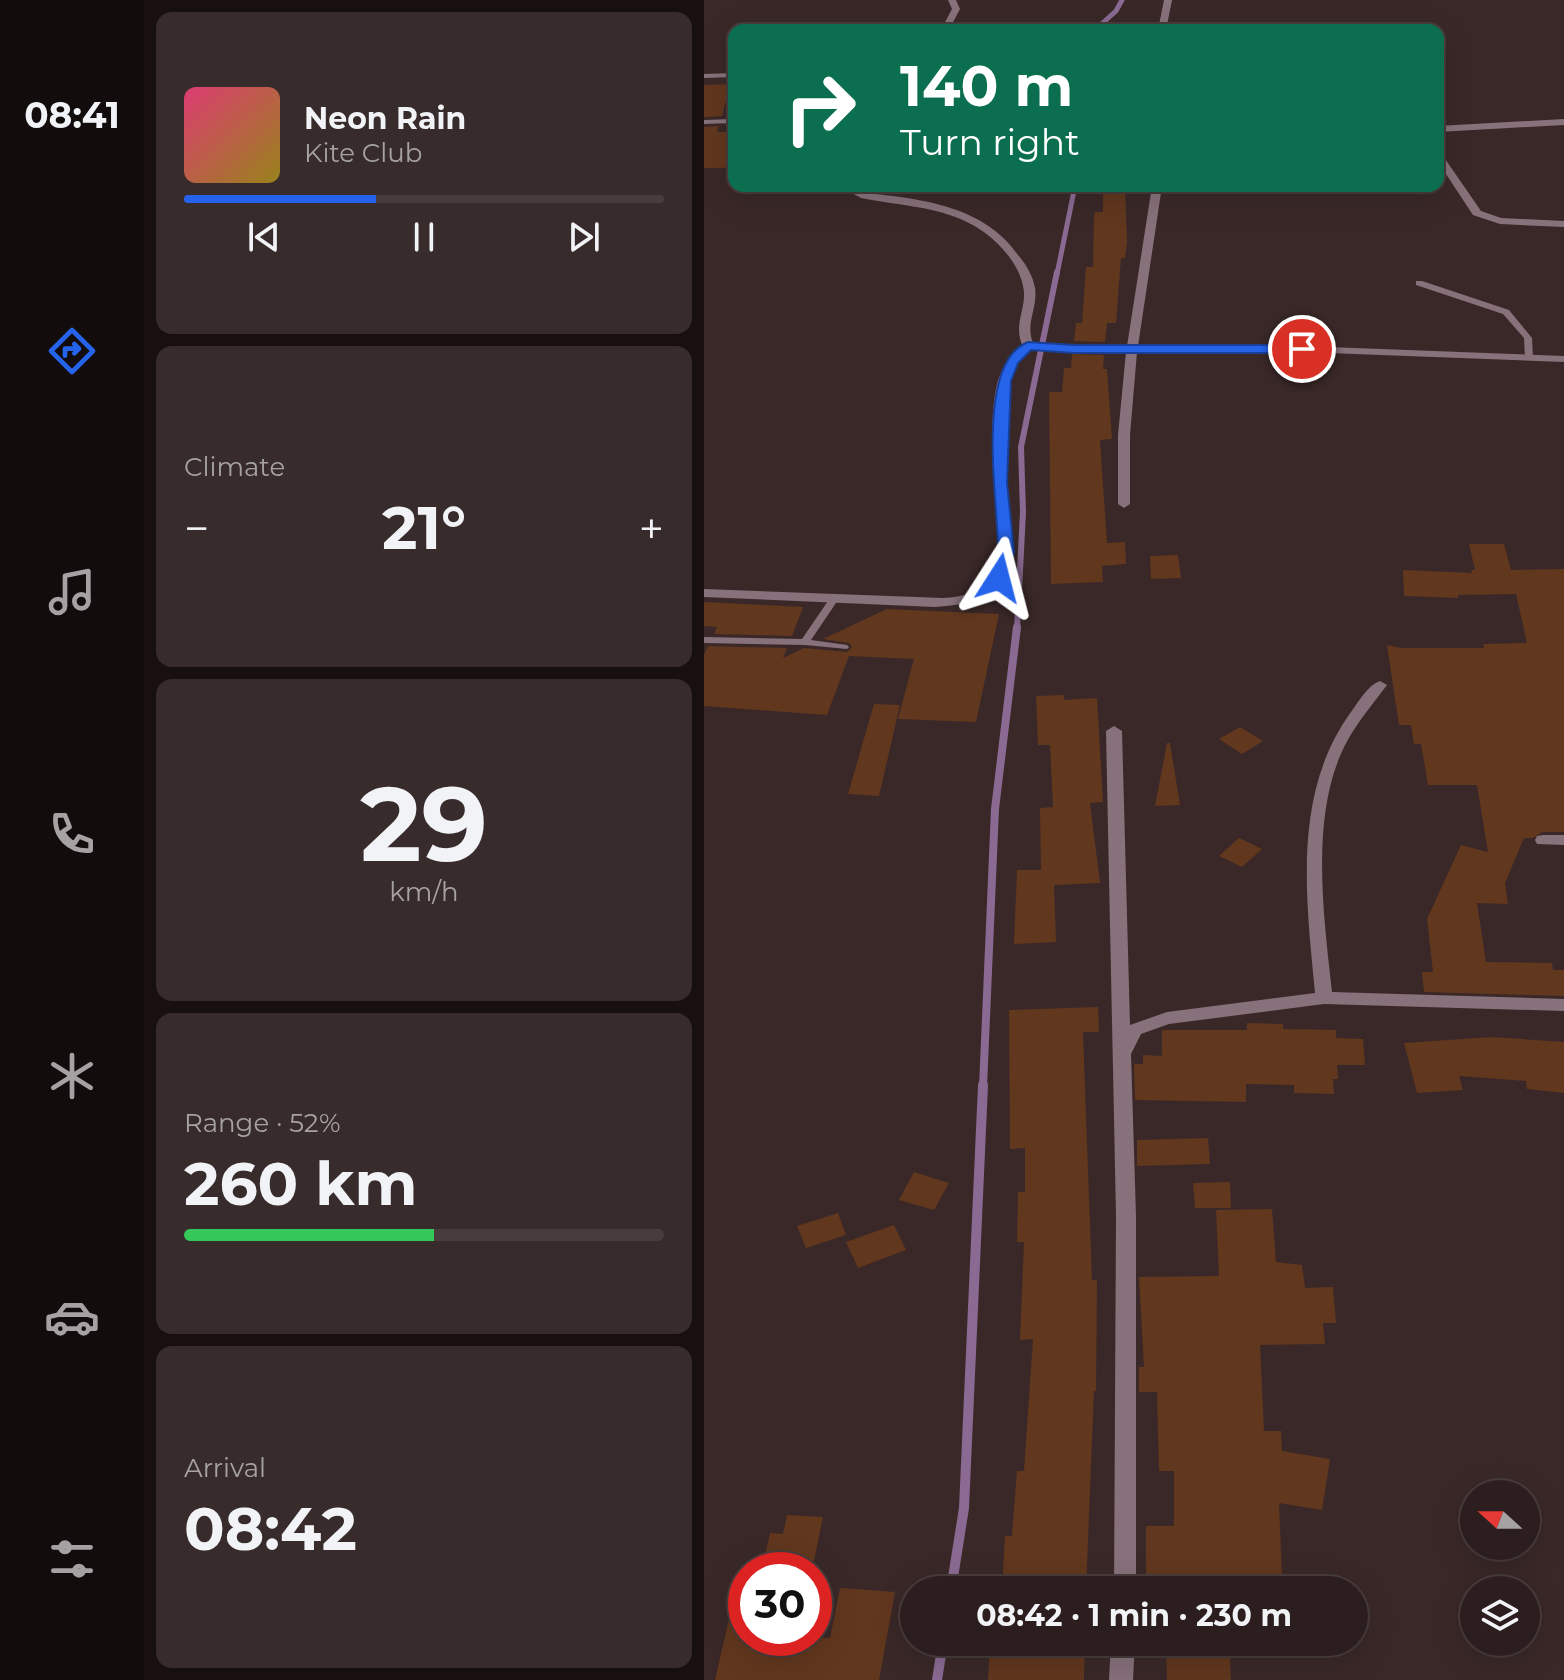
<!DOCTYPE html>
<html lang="en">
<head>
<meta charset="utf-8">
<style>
	:root { --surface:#2c1e1e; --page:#382b2b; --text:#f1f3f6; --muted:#a6a2a4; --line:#483c3c; --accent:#2563eb }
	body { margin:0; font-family:Montserrat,sans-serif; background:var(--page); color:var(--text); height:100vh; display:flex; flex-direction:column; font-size:30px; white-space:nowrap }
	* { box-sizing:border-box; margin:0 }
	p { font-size:26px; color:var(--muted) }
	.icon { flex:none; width:44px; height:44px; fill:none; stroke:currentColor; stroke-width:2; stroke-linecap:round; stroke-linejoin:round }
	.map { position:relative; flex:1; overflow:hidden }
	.drawer { display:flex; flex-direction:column; gap:12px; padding:12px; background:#181010; width:560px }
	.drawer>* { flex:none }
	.banner { position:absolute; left:24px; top:24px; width:716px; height:168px; border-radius:16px; box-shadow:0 8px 32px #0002,0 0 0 2px var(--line); background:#0b6e4f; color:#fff; overflow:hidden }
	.needle { width:52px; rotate:291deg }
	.fabs { position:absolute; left:756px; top:1480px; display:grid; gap:16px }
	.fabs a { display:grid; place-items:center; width:80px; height:80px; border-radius:50%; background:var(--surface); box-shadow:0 8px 32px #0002,0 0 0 2px var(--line); font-size:40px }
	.speed { position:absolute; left:24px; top:1552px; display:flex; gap:16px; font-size:40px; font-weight:700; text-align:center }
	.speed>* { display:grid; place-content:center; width:104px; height:104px; border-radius:50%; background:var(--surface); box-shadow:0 8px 32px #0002,0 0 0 2px var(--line); line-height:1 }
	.speed .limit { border:12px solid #d22; background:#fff; color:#111 }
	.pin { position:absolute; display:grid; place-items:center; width:68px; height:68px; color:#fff; margin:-34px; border:4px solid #fff; border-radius:50%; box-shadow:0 2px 8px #0007 }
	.me { position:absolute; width:88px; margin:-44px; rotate:9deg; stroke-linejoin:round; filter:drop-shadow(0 0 6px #0008) }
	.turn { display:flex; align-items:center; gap:28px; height:168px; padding:0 40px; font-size:36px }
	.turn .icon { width:104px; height:104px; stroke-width:2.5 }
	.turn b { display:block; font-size:56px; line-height:68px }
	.big { font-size:60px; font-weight:700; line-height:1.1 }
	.drawer .tile { flex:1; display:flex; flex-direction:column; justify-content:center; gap:12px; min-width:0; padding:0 28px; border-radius:16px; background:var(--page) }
	.drawer .dial { align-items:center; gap:0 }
	.dial b { font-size:104px; line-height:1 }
	.song { display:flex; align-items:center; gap:24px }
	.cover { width:96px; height:96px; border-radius:12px; background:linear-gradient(135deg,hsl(340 70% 55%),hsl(50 70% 35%)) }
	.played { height:8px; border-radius:4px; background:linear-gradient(90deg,var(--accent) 40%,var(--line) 40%) }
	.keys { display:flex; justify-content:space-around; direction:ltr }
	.heat { display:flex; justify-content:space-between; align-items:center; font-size:44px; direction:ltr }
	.charge { height:12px; border-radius:6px; background:linear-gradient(90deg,#34c759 52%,var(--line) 0) }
	.trip { position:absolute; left:196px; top:1576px; width:468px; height:80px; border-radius:40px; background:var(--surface); box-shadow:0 8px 32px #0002,0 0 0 2px var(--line); font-weight:700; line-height:80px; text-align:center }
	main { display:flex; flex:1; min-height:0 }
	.menu { display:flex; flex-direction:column; width:144px; justify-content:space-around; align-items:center; background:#120c0c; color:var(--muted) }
	.menu .icon { width:56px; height:56px }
	.menu .on { color:var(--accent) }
	.menu b { font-size:36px; color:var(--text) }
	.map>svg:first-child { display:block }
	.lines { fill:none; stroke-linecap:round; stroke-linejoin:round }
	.stream-far3 { stroke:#8a6a92; stroke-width:5 }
	.stream-far2 { stroke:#8a6a92; stroke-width:6 }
	.stream-far1 { stroke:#8a6a92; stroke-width:8 }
	.stream { stroke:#8a6a92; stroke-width:10 }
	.building { fill:#61371e }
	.service { fill:#87717b; fill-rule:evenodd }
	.minor { fill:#87717b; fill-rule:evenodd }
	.route { fill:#2563eb; stroke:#184099; stroke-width:2 }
</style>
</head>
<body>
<main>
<nav class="menu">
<b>08:41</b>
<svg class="icon on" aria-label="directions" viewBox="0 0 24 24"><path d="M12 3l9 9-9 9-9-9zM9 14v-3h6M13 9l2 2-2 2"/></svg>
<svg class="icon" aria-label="music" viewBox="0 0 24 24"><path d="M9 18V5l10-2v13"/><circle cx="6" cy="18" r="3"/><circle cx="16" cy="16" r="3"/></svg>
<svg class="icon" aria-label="phone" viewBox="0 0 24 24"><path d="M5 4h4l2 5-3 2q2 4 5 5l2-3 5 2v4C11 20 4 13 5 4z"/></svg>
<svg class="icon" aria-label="climate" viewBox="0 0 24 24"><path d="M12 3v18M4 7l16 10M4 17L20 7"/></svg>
<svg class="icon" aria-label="car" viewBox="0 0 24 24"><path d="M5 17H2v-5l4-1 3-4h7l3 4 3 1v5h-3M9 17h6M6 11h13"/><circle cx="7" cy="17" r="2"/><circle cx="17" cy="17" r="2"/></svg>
<svg class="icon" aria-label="filters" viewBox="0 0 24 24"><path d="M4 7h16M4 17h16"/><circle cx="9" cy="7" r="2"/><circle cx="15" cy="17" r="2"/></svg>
</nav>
<section class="drawer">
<div class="tile">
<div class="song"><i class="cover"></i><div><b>Neon Rain</b><p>Kite Club</p></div></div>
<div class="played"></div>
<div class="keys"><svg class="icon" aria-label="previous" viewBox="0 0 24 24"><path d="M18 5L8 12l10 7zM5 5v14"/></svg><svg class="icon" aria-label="pause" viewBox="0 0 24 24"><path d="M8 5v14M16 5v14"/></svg><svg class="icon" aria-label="next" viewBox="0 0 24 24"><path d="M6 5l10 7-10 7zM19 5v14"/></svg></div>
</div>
<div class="tile"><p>Climate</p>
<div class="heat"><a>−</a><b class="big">21°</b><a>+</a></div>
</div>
<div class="tile dial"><b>29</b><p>km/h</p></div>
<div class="tile"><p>Range · 52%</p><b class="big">260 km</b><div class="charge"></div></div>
<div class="tile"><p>Arrival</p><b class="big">08:42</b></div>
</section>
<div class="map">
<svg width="860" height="1680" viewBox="0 0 860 1680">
	<rect width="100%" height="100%" fill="#3a2828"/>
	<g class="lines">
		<g class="stream-far3">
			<polyline points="391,30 412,11 418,0"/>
			<polyline points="353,274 371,186"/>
		</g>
		<polyline class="stream-far2" points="313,629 319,512 317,447 353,272"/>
		<polyline class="stream-far1" points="279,1087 291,809 313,627"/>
		<g class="stream">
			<polyline points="247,1590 260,1508 279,1085"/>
			<polyline points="233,1680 239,1642"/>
		</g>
	</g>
	<g class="building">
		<polygon points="26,84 18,116 0,117 0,85"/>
		<polygon points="15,126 13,132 30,132 21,168 0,168 0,127"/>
		<polygon points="399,186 421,186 423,242 421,258 417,258 412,323 403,323 401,342 370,341 372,323 378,323 382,267 389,267 390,217 391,212 399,212"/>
		<polygon points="368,354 400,355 399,369 403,369 408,439 396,440 403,543 421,542 422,564 398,566 399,582 347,584 345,392 358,392 360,368 367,368"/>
		<polygon points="765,544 800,544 807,570 860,569 860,832 838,832 829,838 820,838 801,883 804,904 773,903 782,962 848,963 849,970 860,970 860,996 720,992 718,972 729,972 723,919 757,845 784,852 773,785 724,785 717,744 710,744 707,725 695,725 683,645 697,648 780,648 779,644 823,643 812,594 754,595 754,598 700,596 699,570 768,573 767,570 771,570"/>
		<polygon points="474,555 477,578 447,579 446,556"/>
		<polygon points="0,602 99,607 88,636 10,634 13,627 0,626"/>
		<polygon points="183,609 295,614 272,722 194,719 210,659 145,656 123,715 0,706 0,655 4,646 83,648 79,658 100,648 143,652 148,647 145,643 119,639"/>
		<polygon points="360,695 360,700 393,698 399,802 386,803 396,883 350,885 352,942 310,944 313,870 337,870 336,808 349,807 346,745 334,745 332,696"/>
		<polygon points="170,704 196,705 175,796 144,794"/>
		<polygon points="536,727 559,741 538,754 515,739"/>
		<polygon points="463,743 466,743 476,805 451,806"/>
		<polygon points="535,838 558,849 538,867 515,856"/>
		<polygon points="394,1007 395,1032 379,1032 388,1280 393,1280 392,1391 390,1391 382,1590 298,1590 301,1536 308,1536 313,1471 320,1471 329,1339 316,1340 320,1242 313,1242 314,1192 321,1192 321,1148 306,1149 305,1010"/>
		<polygon points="543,1023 579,1024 579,1029 632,1030 632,1038 659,1039 661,1065 633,1065 634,1079 629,1079 630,1094 590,1093 590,1085 542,1084 542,1102 431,1100 430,1064 439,1064 439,1055 458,1056 458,1030 543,1030"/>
		<polygon points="788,1037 860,1042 860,1093 823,1089 822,1081 755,1076 759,1090 713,1093 700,1043"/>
		<polygon points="504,1138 506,1164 433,1166 433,1140"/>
		<polygon points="210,1172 245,1183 230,1210 195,1200"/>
		<polygon points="526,1182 527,1208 491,1208 489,1183"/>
		<polygon points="568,1209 572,1262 598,1265 601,1288 629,1287 632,1323 619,1323 621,1344 556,1345 560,1431 577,1431 578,1451 626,1459 618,1510 575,1503 578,1578 554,1578 555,1590 454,1590 454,1577 442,1577 442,1526 470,1526 470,1471 455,1471 453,1392 435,1392 435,1367 440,1367 435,1277 515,1276 512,1210"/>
		<polygon points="134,1213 142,1235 102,1248 93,1226"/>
		<polygon points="190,1225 202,1250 154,1268 142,1242"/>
		<polygon points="83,1515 119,1517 108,1570 58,1570 66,1533 79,1534"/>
		<polygon points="33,1584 42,1585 42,1638 126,1638 136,1588 191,1592 175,1680 11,1680"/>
		<polygon points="286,1642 381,1642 380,1680 284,1680"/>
		<polygon points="462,1642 525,1642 527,1680 463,1680"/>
	</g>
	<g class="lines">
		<g class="service">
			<polygon points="30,73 30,77 0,78 0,74"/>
			<polygon points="30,119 30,123 0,124 0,120"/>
			<polygon points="712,281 718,281 805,310 828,338 829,358 825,360 821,358 820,338 799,314 712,285"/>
			<polygon points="129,597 134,600 107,640 143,645 145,647 143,649 101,645 0,643 0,637 98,639 126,598"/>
		</g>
		<g class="minor">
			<polygon points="244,0 252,0 256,9 245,30 237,30 248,9"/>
			<polygon points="460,0 468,0 462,30 454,30"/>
			<polygon points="860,119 860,125 734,132 734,126"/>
			<polygon points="734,152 737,153 777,211 797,218 860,221 860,227 796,224 769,215 734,162"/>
			<path d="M146 186H156L157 190 163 193C218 199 280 206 314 255 322 264 329 276 331 288 334 308 321 323 329 343L423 346 448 186H458L434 346H598L860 356V362L598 352H433L426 435V504L420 508 414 504V435L422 352 327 350C320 357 312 364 308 374 297 400 301 468 304 498 311 567 315 602 231 607L0 597V589L239 598C259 597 282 592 291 571 301 548 293 522 291 498 288 469 285 401 296 375 301 363 310 354 318 345 309 322 324 307 319 286 316 270 305 255 294 244 256 206 207 208 157 198L148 193Z"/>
			<path d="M676 681 683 685C666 708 647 729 636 756 607 825 620 919 628 992L860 999V1011L620 1004 465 1024 437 1034 427 1054 432 1216V1590H410L412 1216 402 731 410 726 418 731 426 1025 463 1012 611 993C602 898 588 793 647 712 655 701 664 685 676 681Z"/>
			<polygon points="839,835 860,835 860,845 833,844 831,840 833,836"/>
			<polygon points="407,1642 431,1642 429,1680 405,1680"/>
		</g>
	</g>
	<path class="route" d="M324 342 370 345H598L604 349 598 353H370L327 350 314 363 307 381 303 483 310 552 303 578 295 583 287 578C290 569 295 558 294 548 294 502 270 363 324 342Z"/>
</svg>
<div class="fabs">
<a><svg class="needle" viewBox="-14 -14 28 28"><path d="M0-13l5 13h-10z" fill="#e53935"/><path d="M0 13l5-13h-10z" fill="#a6a2a4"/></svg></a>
<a><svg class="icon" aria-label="layers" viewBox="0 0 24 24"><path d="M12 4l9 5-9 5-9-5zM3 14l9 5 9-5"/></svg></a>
</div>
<div class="speed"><div class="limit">30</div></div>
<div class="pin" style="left:598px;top:349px;background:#d93025"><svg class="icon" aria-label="arrive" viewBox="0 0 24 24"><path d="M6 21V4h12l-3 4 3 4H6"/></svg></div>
<svg class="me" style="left:295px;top:578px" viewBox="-20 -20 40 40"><path d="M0-17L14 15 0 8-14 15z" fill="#2563eb" stroke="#fff" stroke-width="4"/></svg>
<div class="trip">08:42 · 1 min · 230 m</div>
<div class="banner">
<div class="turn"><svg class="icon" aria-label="right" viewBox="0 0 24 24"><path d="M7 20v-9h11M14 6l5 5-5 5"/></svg><div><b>140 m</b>Turn right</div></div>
</div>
</div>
</main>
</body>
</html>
